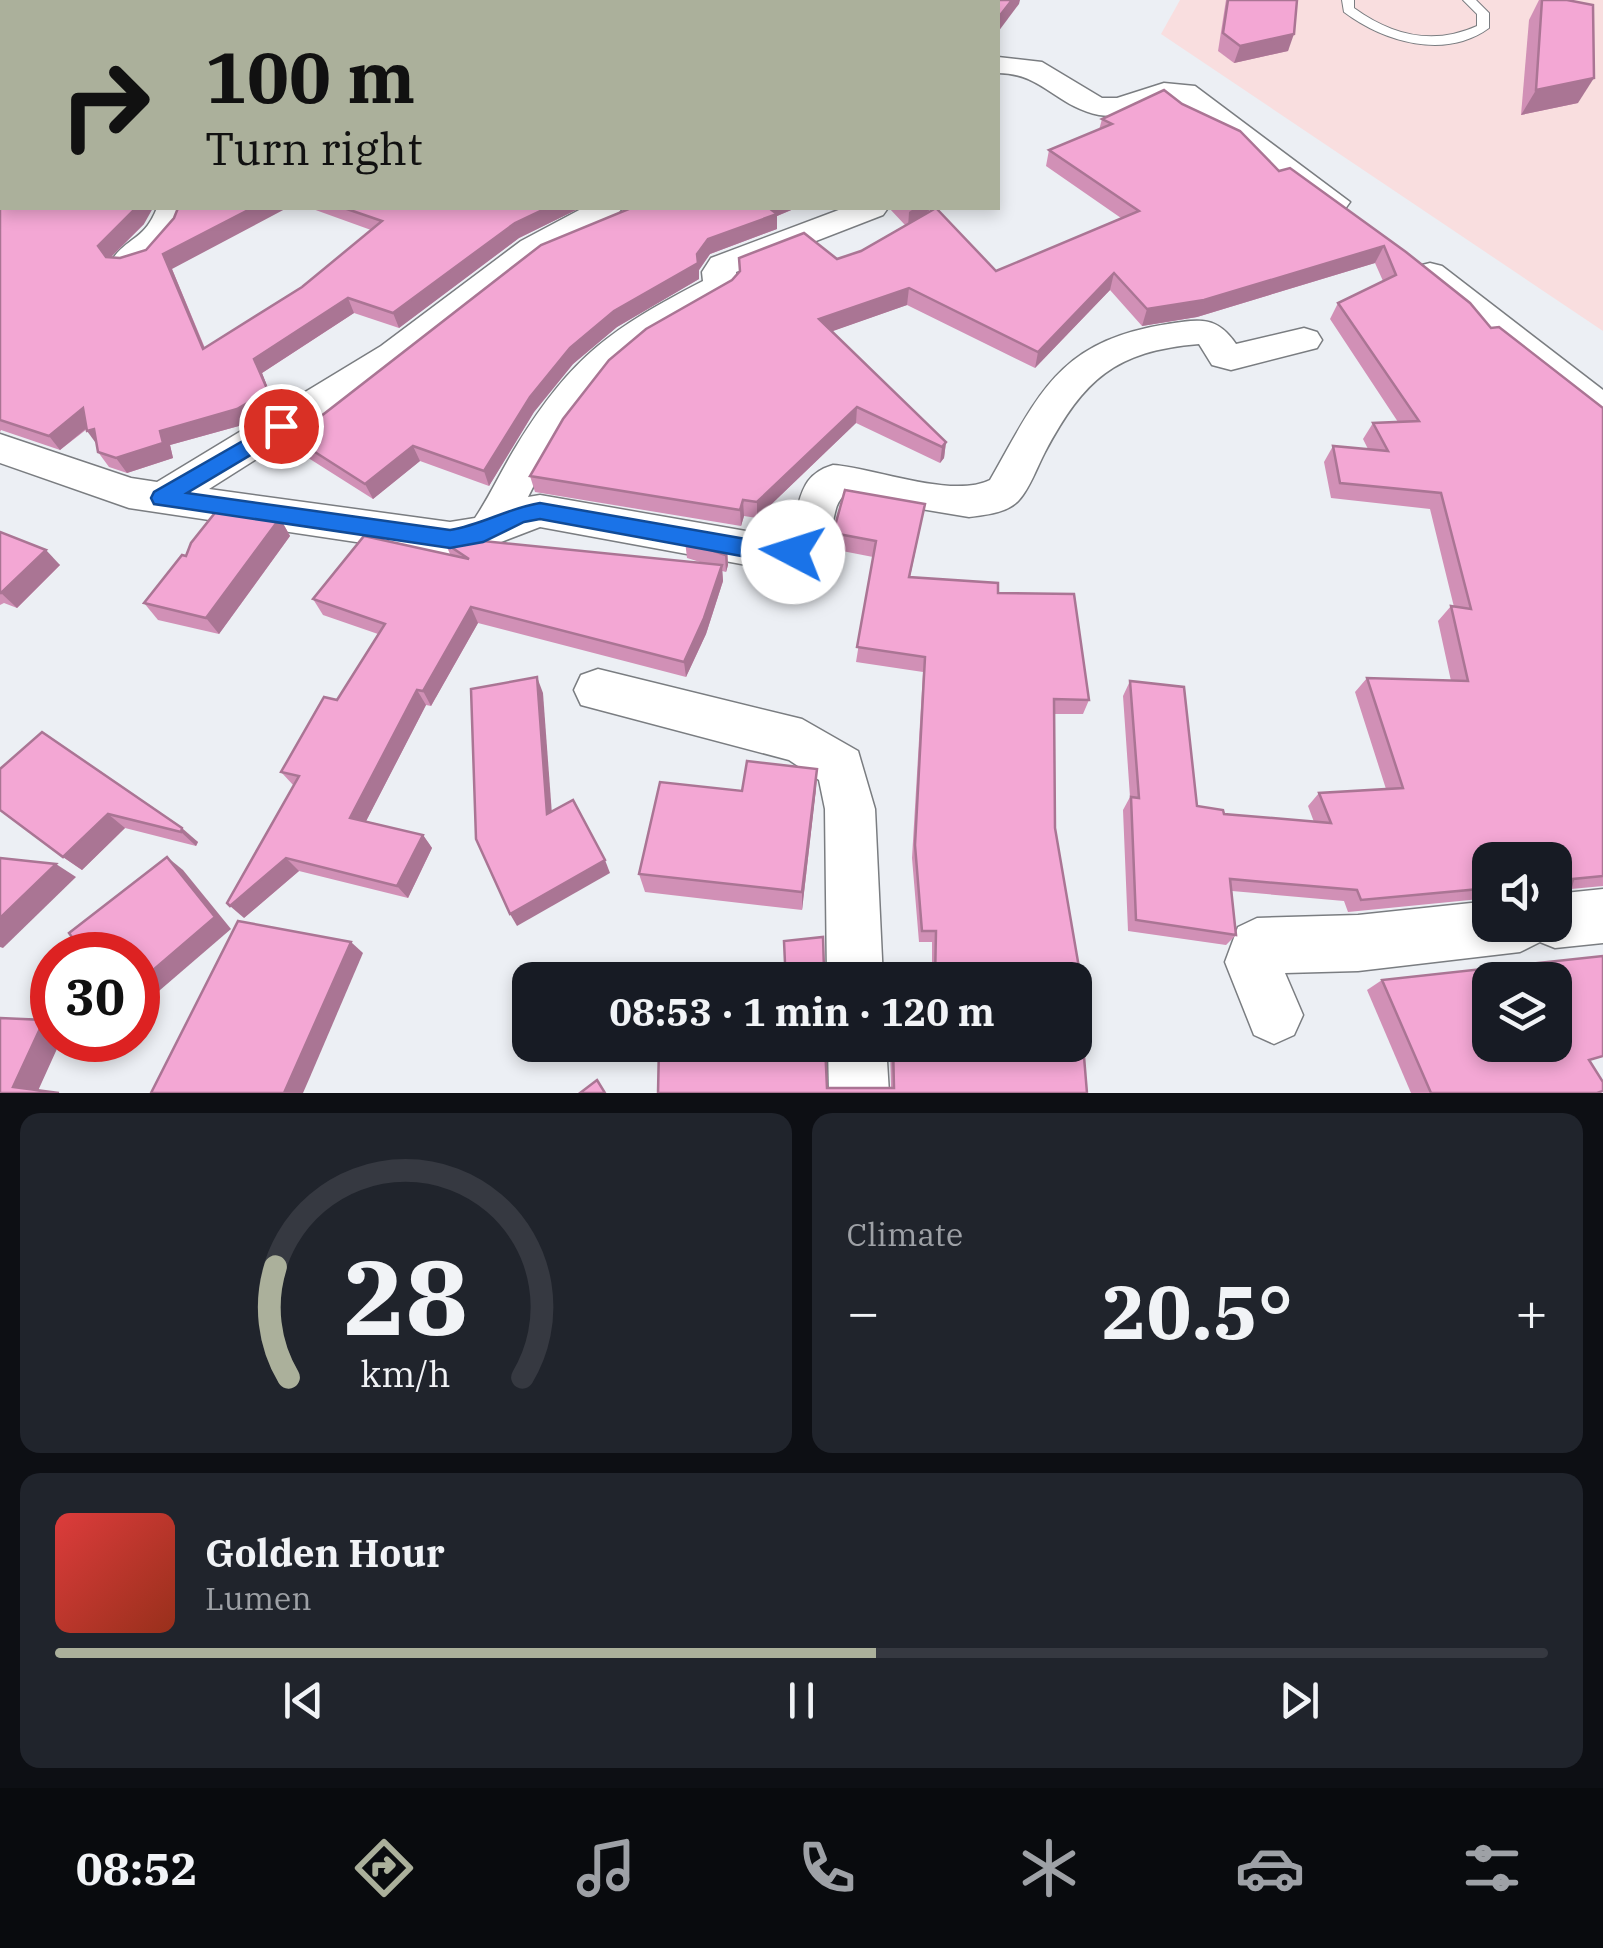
<!DOCTYPE html>
<html lang="en">
<head>
<meta charset="utf-8">
<style>
	:root { --surface:#171b24; --page:#20242c; --text:#f1f3f6; --muted:#9ea1a6; --line:#363941; --accent:#abb09b }
	body { margin:0; font-family:"IBM Plex Serif",serif; background:var(--page); color:var(--text); height:100vh; display:flex; flex-direction:column; font-size:38px; white-space:nowrap }
	* { box-sizing:border-box; margin:0 }
	p { font-size:32px; color:var(--muted) }
	.icon { flex:none; width:55px; height:55px; fill:none; stroke:currentColor; stroke-width:2; stroke-linecap:round; stroke-linejoin:round }
	.map { position:relative; height:1093px; overflow:hidden }
	.sheet { display:flex; flex-direction:column; gap:20px; padding:20px; background:#0d0f14; flex:1 }
	.sheet>* { flex:none }
	.hud { position:absolute; left:0px; top:0px; width:1000px; height:210px; box-shadow:0 5px 15px #0003; background:#abb09b; color:#111; overflow:hidden }
	.controls { position:absolute; left:1472px; top:842px; display:grid; gap:20px }
	.controls a { display:grid; place-items:center; width:100px; height:100px; border-radius:20px; background:var(--surface); box-shadow:0 5px 15px #0003; font-size:50px }
	.speed { position:absolute; left:30px; top:932px; display:flex; gap:20px; font-size:50px; font-weight:700; text-align:center }
	.speed>* { display:grid; place-content:center; width:130px; height:130px; border-radius:50%; background:var(--surface); box-shadow:0 5px 15px #0003; line-height:1 }
	.speed .limit { border:15px solid #d22; background:#fff; color:#111 }
	.pin { position:absolute; display:grid; place-items:center; width:85px; height:85px; color:#fff; margin:-42px; border:5px solid #fff; border-radius:50%; box-shadow:0 2px 10px #0007 }
	.me { position:absolute; width:110px; margin:-55px; rotate:275deg; stroke-linejoin:round; filter:drop-shadow(0 0 8px #0008) }
	.turn { display:flex; align-items:center; gap:35px; height:210px; padding:0 40px; font-size:45px }
	.turn .icon { width:130px; height:130px; stroke-width:2.5 }
	.turn b { display:block; font-size:70px; line-height:85px }
	.big { font-size:75px; font-weight:700; line-height:1.1 }
	.sheet .tile { flex:1; display:flex; flex-direction:column; justify-content:center; gap:15px; min-width:0; padding:0 35px; border-radius:20px; background:var(--page) }
	.sheet .dial { align-items:center; gap:0 }
	.dial svg { height:260px; overflow:visible; fill:none; stroke:var(--line); stroke-width:7; stroke-linecap:round; text-anchor:middle }
	.dial text { fill:var(--text); stroke:none }
	.song { display:flex; align-items:center; gap:30px }
	.cover { width:120px; height:120px; border-radius:15px; background:linear-gradient(135deg,hsl(0 70% 55%),hsl(10 70% 35%)) }
	.played { height:10px; border-radius:5px; background:linear-gradient(90deg,var(--accent) 55%,var(--line) 55%) }
	.keys { display:flex; justify-content:space-around; direction:ltr }
	.heat { display:flex; justify-content:space-between; align-items:center; font-size:55px; direction:ltr }
	.sheet .tiles { flex:1; display:grid; gap:20px; grid-template-columns:1fr 1fr }
	.tile:last-child { grid-column:span 2 }
	.trip { position:absolute; left:512px; top:962px; width:580px; height:100px; border-radius:20px; background:var(--surface); box-shadow:0 5px 15px #0003; font-weight:700; line-height:100px; text-align:center }
	.dock { display:flex; height:160px; justify-content:space-around; align-items:center; background:#090b0e; color:var(--muted) }
	.dock .icon { width:70px; height:70px }
	.dock .selected { color:var(--accent) }
	.dock b { font-size:45px; color:var(--text) }
	.map>svg:first-child { display:block }
	.industrial { fill:#f9dedf }
	.lines { fill:none; stroke-linecap:round; stroke-linejoin:round }
	.lane-casing { stroke:#7a7d81; stroke-width:2 }
	.street-casing { stroke:#7a7d81; stroke-width:3 }
	.lane { fill:#fff; fill-rule:evenodd }
	.street { fill:#fff; fill-rule:evenodd }
	.wall { fill:#d190b6 }
	.shaded-wall { fill:#aa7594 }
	.building { fill:#f3a7d4; stroke:#aa7594; stroke-width:2.5; fill-rule:evenodd }
	.route { fill:#1a73e8; stroke:#114b97; stroke-width:2.5 }
</style>
</head>
<body>
<div class="map">
<svg width="1603" height="1093" viewBox="0 0 1603 1093">
	<rect width="100%" height="100%" fill="#eceff4"/>
	<polygon class="industrial" points="1180,0 1603,0 1603,331 1161,34"/>
	<g class="lines">
		<g class="lane-casing">
			<path id="lane" d="M1342 0H1354V8C1391 35 1433 46 1477 26V14L1463 0H1476L1489 13V28C1445 60 1384 42 1344 12Z"/>
		</g>
		<g class="street-casing">
			<g id="street">
				<path d="M998 57 1042 62 1102 98H1117L1164 83 1195 86 1350 202 1345 209H1323L1176 99C1150 100 1127 120 1099 115 1057 107 1042 73 998 73Z"/>
				<path d="M157 208H189C180 237 152 278 116 268L111 261C128 236 144 241 157 208Z"/>
				<path d="M583 208H622L617 215 545 255 407 364 209 489 450 522 475 518C490 496 502 469 517 445 572 356 612 328 703 281L702 272 711 258 844 208H888L883 215 736 272 738 285C722 309 671 324 646 342 593 380 557 440 528 497L540 495 763 534 785 533C805 508 793 477 833 465 875 468 952 499 990 480 1040 392 1059 341 1168 324 1200 319 1217 316 1236 344L1304 328 1317 332 1322 340 1317 348 1231 370 1212 365 1199 344C1115 351 1084 379 1045 452 1037 467 1030 488 1019 500 1008 513 985 515 969 517L843 496C835 505 835 514 832 526 824 560 794 565 763 568L540 527 483 549 450 556 129 508 0 463V434L131 478 157 482 381 346 521 241Z"/>
				<polygon points="1430,263 1442,266 1603,390 1603,424 1589,420 1418,282 1413,274 1418,266"/>
				<polygon points="598,669 802,719 858,751 875,809 883,980 827,980 825,809 819,780 789,760 581,705 574,690 581,675"/>
				<polygon points="1603,889 1603,943 1555,948 1540,942 1520,952 1358,971 1285,973 1303,1015 1294,1035 1274,1044 1254,1035 1225,962 1238,927 1257,918 1358,915 1490,901 1490,925 1555,925 1555,894"/>
				<polygon points="828,1045 886,1045 889,1093 829,1093"/>
			</g>
		</g>
		<use href="#lane" class="lane"/>
		<use href="#street" class="street"/>
	</g>
	<g class="wall">
		<polygon points="0,0 144,224 111,257 172,269 205,348 302,287 371,230 310,208 580,208 519,238 399,328 354,313 262,373 275,406 246,424 170,445 173,458 127,473 109,467 98,452 96,443 87,429 60,450 1,430 0,432"/>
		<polygon points="1226,0 1297,0 1288,51 1234,63 1218,51"/>
		<polygon points="1539,0 1567,0 1578,103 1521,115 1529,20"/>
		<polygon points="1102,119 1279,171 1290,168 1491,328 1603,408 1603,886 1571,889 1569,894 1555,903 1555,860 1490,860 1490,898 1348,912 1344,901 1232,891 1236,935 1226,945 1128,931 1123,810 1130,797 1123,696 1130,681 1197,806 1224,814 1314,822 1308,806 1319,793 1386,789 1355,692 1367,678 1451,681 1438,621 1451,606 1454,607 1430,509 1331,498 1324,462 1333,446 1368,449 1363,439 1373,423 1398,422 1330,319 1338,303 1383,281 1375,263 1197,317 1142,326 1110,290 1035,368 907,305 832,331 946,442 944,458 940,463 856,423 757,518 744,516 741,526 535,492 530,476 837,259 861,251 905,225 889,208 932,208 927,212 996,271 1121,218 1046,166 1049,150 1099,130"/>
		<polygon points="631,208 796,208 777,216 777,229 710,254 699,270 699,279 617,327 573,364 534,412 489,486 420,461 373,499 302,454 293,438"/>
		<polygon points="272,430 291,442 297,458 282,448"/>
		<polygon points="280,518 290,536 219,634 158,620 144,603 186,556"/>
		<polygon points="922,520 910,577 998,593 1089,700 1083,714 1054,714 1055,828 1088,1020 1081,1028 1087,1093 827,1088 891,1088 890,1045 1075,1045 1075,980 932,980 932,942 919,942 912,858 923,672 856,662 873,557 832,549 833,533"/>
		<polygon points="0,532 60,565 17,608 4,603 0,605"/>
		<polygon points="685,541 727,548 728,565 726,572 722,571 723,581 706,634 686,677 478,623 431,706 426,705 366,821 423,835 432,848 408,898 299,871 244,918 294,786 281,772 337,700 378,634 323,615 313,599 450,554 445,543 700,562 687,558"/>
		<polygon points="42,732 198,842 196,846 125,828 82,870 63,857"/>
		<polygon points="817,769 816,789 802,910 645,892 639,874 742,791"/>
		<polygon points="1382,980 1590,1062 1598,1093 1411,1093 1367,990"/>
	</g>
	<g class="shaded-wall">
		<polygon points="135,0 160,0 154,2 136,2"/>
		<polygon points="814,0 830,0 827,2 811,2"/>
		<polygon points="1012,0 1020,0 1019,4 998,32 998,18"/>
		<polygon points="1294,34 1288,51 1234,63 1240,46"/>
		<polygon points="1594,78 1578,103 1521,115 1536,90"/>
		<polygon points="136,208 153,208 144,224 107,261 98,246"/>
		<polygon points="252,208 287,208 172,269 211,364 203,349 163,254"/>
		<polygon points="547,208 580,208 519,238 399,328 393,313 515,223"/>
		<polygon points="766,208 796,208 777,216 777,229 710,254 699,270 699,279 617,327 573,364 534,412 489,486 484,471 530,397 570,348 614,311 697,254 708,239"/>
		<polygon points="915,208 932,208 908,228 909,212"/>
		<polygon points="1384,246 1375,263 1197,317 1142,326 1147,309"/>
		<polygon points="1114,273 1110,290 1035,368 1038,352"/>
		<polygon points="909,288 907,305 819,336 819,319"/>
		<polygon points="348,298 354,313 262,373 275,406 246,424 170,445 173,458 127,473 116,458 160,431 254,359"/>
		<polygon points="857,407 856,423 757,518 757,502"/>
		<polygon points="83,408 94,422 60,450 49,436"/>
		<polygon points="94,429 98,446 87,431"/>
		<polygon points="946,442 944,458 940,463 942,447"/>
		<polygon points="413,446 420,461 373,499 365,484"/>
		<polygon points="743,500 744,516 741,526 740,510"/>
		<polygon points="280,518 290,536 219,634 206,618"/>
		<polygon points="727,548 728,565 726,572 725,555"/>
		<polygon points="46,550 60,565 17,608 1,593"/>
		<polygon points="722,565 723,581 706,634 686,677 684,662"/>
		<polygon points="471,607 478,623 431,706 423,691"/>
		<polygon points="537,677 543,693 553,828 547,814"/>
		<polygon points="417,690 426,705 361,831 350,818"/>
		<polygon points="817,769 816,789 802,910 802,892"/>
		<polygon points="108,814 125,828 82,870 63,857"/>
		<polygon points="182,828 198,842 196,846 181,832"/>
		<polygon points="423,835 432,848 408,898 397,886"/>
		<polygon points="167,857 183,870 231,929 138,1009 138,983"/>
		<polygon points="286,858 299,871 244,918 230,906"/>
		<polygon points="605,860 610,873 517,926 510,914"/>
		<polygon points="56,864 76,877 3,948 0,947 0,918"/>
		<polygon points="351,942 363,953 310,1077 303,1093 284,1093"/>
		<polygon points="44,1020 52,1024 52,1040 61,1040 37,1093 13,1087"/>
	</g>
	<g class="building">
		<polygon points="0,0 141,0 143,1 2,2 2,208 136,208 98,246 106,257 120,258 146,250 174,218 178,208 252,208 163,254 203,349 302,287 382,221 344,208 547,208 515,223 393,313 348,298 254,359 268,391 237,409 160,431 163,443 116,458 98,452 94,429 87,431 83,408 49,436 0,420"/>
		<polygon points="351,0 578,0 581,2 342,2"/>
		<polygon points="760,0 814,0 811,2 757,2"/>
		<polygon points="881,0 1012,0 998,18 998,2 893,2"/>
		<polygon points="1228,0 1297,0 1294,34 1240,46 1223,33"/>
		<polygon points="1542,0 1567,0 1593,5 1594,78 1536,90"/>
		<polygon points="1164,90 1182,104 1240,131 1279,171 1290,168 1406,252 1470,303 1491,328 1499,327 1603,408 1603,876 1573,879 1569,894 1555,895 1555,860 1490,860 1490,888 1361,900 1357,890 1230,879 1236,935 1136,920 1131,797 1139,798 1130,681 1184,687 1197,806 1223,810 1224,814 1331,823 1319,793 1403,788 1367,678 1468,681 1451,606 1471,609 1441,493 1340,483 1333,446 1388,451 1373,423 1419,421 1338,303 1396,275 1384,246 1204,300 1147,309 1114,273 1038,352 909,288 819,319 946,442 942,447 857,407 757,502 743,500 740,510 530,476 563,419 609,360 646,329 732,280 740,271 739,258 804,233 837,259 861,251 936,208 996,271 1139,211 1049,150 1112,124 1102,119"/>
		<polygon points="631,208 769,208 777,214 708,239 697,254 698,263 614,311 570,348 530,397 484,471 413,446 365,484 293,438 541,245"/>
		<polygon points="281,424 287,440 272,430"/>
		<polygon points="845,490 925,504 909,577 998,583 998,593 1074,594 1089,700 1054,699 1055,828 1088,1020 1081,1020 1087,1093 658,1093 659,1045 825,1045 827,1088 894,1088 893,1045 1075,1045 1075,980 935,980 936,931 922,931 915,845 925,657 857,647 876,541 833,533"/>
		<polygon points="218,509 280,518 206,618 144,603 182,555 186,556 191,543"/>
		<polygon points="0,532 46,550 1,593 0,592"/>
		<polygon points="364,536 469,559 445,543 463,539 722,565 704,618 684,662 471,607 423,691 417,690 350,818 423,835 397,886 286,858 230,906 227,903 299,776 281,772 324,697 337,700 385,624 313,599"/>
		<polygon points="685,541 727,548 725,555"/>
		<polygon points="537,677 547,814 573,800 605,860 510,914 476,839 471,689"/>
		<polygon points="42,732 182,828 181,832 108,814 63,857 0,810 0,769"/>
		<polygon points="747,761 817,769 802,892 639,874 660,782 742,791"/>
		<polygon points="167,857 215,917 138,983 138,955 85,955 69,933"/>
		<polygon points="0,858 56,864 0,918"/>
		<polygon points="238,921 351,942 284,1093 151,1093"/>
		<polygon points="823,937 824,970 834,974 834,980 660,980 660,973 785,963 784,941"/>
		<path d="M1603 956V1056L1589 1060 1603 1082V1091L1597 1093H1431L1382 980ZM1490 980H1555V1045H1490Z"/>
		<polygon points="0,1018 44,1020 13,1087 59,1093 0,1093"/>
		<polygon points="597,1080 605,1093 580,1093"/>
	</g>
	<path class="route" d="M281 419 289 421 292 426 289 432 187 493 450 530C482 525 508 508 540 503L763 542H793L804 552 793 561 763 560 540 519 524 522 483 542 450 548 154 504 151 498 154 492Z"/>
</svg>
<div class="controls">
<a><svg class="icon" aria-label="sound" viewBox="0 0 24 24"><path d="M4 9h4l5-4v14l-5-4H4zM17 9q2 3 0 6"/></svg></a>
<a><svg class="icon" aria-label="layers" viewBox="0 0 24 24"><path d="M12 4l9 5-9 5-9-5zM3 14l9 5 9-5"/></svg></a>
</div>
<div class="speed"><div class="limit">30</div></div>
<div class="pin" style="left:281px;top:426px;background:#d93025"><svg class="icon" aria-label="arrive" viewBox="0 0 24 24"><path d="M6 21V4h12l-3 4 3 4H6"/></svg></div>
<svg class="me" style="left:793px;top:552px" viewBox="-20 -20 40 40"><circle r="19" fill="#fff"/><path d="M0-13L10 11 0 6-10 11z" fill="#1a73e8"/></svg>
<div class="trip">08:53 · 1 min · 120 m</div>
<div class="hud">
<div class="turn"><svg class="icon" aria-label="right" viewBox="0 0 24 24"><path d="M7 20v-9h11M14 6l5 5-5 5"/></svg><div><b>100 m</b>Turn right</div></div>
</div>
</div>
<section class="sheet">
<div class="tiles">
<div class="tile dial"><svg viewBox="0 0 100 80">
<path d="M14 69A42 42 0 1 1 86 69"/>
<path d="M14 69A42 42 0 0 1 10 35" stroke="#abb09b"/>
<text x="50" y="56" font-size="32" font-weight="700">28</text>
<text x="50" y="72" font-size="11">km/h</text>
</svg></div>
<div class="tile"><p>Climate</p>
<div class="heat"><a>−</a><b class="big">20.5°</b><a>+</a></div>
</div>
<div class="tile">
<div class="song"><i class="cover"></i><div><b>Golden Hour</b><p>Lumen</p></div></div>
<div class="played"></div>
<div class="keys"><svg class="icon" aria-label="previous" viewBox="0 0 24 24"><path d="M18 5L8 12l10 7zM5 5v14"/></svg><svg class="icon" aria-label="pause" viewBox="0 0 24 24"><path d="M8 5v14M16 5v14"/></svg><svg class="icon" aria-label="next" viewBox="0 0 24 24"><path d="M6 5l10 7-10 7zM19 5v14"/></svg></div>
</div>
</div>
</section>
<nav class="dock">
<b>08:52</b>
<svg class="icon selected" aria-label="directions" viewBox="0 0 24 24"><path d="M12 3l9 9-9 9-9-9zM9 14v-3h6M13 9l2 2-2 2"/></svg>
<svg class="icon" aria-label="music" viewBox="0 0 24 24"><path d="M9 18V5l10-2v13"/><circle cx="6" cy="18" r="3"/><circle cx="16" cy="16" r="3"/></svg>
<svg class="icon" aria-label="phone" viewBox="0 0 24 24"><path d="M5 4h4l2 5-3 2q2 4 5 5l2-3 5 2v4C11 20 4 13 5 4z"/></svg>
<svg class="icon" aria-label="climate" viewBox="0 0 24 24"><path d="M12 3v18M4 7l16 10M4 17L20 7"/></svg>
<svg class="icon" aria-label="car" viewBox="0 0 24 24"><path d="M5 17H2v-5l4-1 3-4h7l3 4 3 1v5h-3M9 17h6M6 11h13"/><circle cx="7" cy="17" r="2"/><circle cx="17" cy="17" r="2"/></svg>
<svg class="icon" aria-label="filters" viewBox="0 0 24 24"><path d="M4 7h16M4 17h16"/><circle cx="9" cy="7" r="2"/><circle cx="15" cy="17" r="2"/></svg>
</nav>
</body>
</html>
